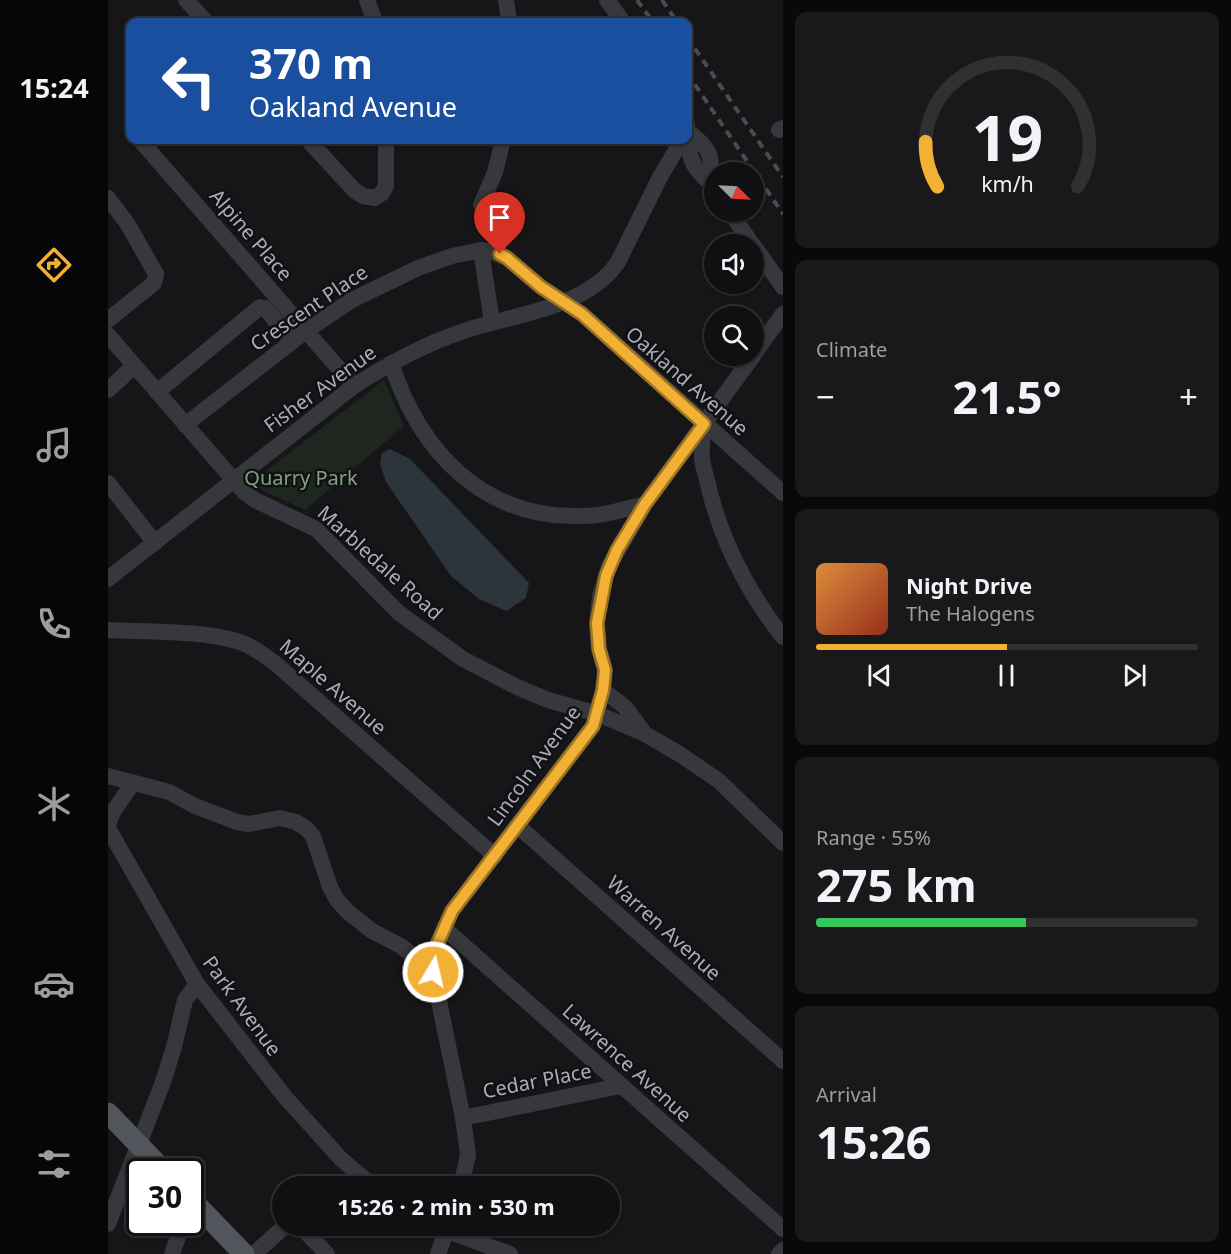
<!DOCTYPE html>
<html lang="en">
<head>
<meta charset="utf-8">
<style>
	:root { --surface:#101012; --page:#19191b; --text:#f1f3f6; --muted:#9c9d9f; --line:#303032; --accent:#f2b134 }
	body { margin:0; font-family:"Noto Sans",sans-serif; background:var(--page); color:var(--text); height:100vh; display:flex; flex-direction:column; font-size:22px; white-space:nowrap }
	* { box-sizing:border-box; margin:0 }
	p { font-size:20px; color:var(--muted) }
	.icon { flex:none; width:33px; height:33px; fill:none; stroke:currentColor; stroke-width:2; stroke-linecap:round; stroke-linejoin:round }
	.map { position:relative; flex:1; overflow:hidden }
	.drawer { display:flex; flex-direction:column; gap:12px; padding:12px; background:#09090a; width:448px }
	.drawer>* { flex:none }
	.guide { position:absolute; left:18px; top:18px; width:566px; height:126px; border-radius:12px; box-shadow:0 2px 4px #0004,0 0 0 2px var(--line); background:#1a4fa0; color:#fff; overflow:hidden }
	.needle { width:39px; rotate:114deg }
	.fabs { position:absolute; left:596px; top:162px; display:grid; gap:12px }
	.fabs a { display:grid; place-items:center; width:60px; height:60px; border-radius:50%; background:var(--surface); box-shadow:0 2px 4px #0004,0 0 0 2px var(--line); font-size:30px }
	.speed { position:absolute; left:18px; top:1158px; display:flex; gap:12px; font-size:30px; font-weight:700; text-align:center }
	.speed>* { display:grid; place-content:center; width:78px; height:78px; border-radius:50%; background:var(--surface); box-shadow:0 2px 4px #0004,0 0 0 2px var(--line); line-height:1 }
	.speed .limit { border:3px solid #111; border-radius:9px; background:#fff; color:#111 }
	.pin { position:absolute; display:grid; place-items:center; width:51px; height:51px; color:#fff; margin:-62px -26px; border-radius:50% 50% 50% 0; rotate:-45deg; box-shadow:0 0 6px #0007 }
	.pin .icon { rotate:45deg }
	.me { position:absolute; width:66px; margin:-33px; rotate:9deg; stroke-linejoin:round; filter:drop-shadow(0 0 4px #0008) }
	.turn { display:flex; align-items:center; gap:21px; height:126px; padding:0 24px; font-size:27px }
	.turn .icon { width:78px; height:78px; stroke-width:2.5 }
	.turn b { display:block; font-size:42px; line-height:51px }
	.big { font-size:45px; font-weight:700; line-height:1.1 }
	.drawer .tile { flex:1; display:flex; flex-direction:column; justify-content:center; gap:9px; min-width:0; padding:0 21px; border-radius:12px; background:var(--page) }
	.drawer .dial { align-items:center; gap:0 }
	.dial svg { height:156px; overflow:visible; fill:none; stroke:var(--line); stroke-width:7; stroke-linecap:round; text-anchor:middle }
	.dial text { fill:var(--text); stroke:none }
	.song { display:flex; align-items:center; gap:18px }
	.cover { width:72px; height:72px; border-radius:9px; background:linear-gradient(135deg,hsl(30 70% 55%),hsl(10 70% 35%)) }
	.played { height:6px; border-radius:3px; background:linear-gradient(90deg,var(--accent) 50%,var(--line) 50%) }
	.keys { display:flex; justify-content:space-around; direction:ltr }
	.heat { display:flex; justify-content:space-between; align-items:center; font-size:33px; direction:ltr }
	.charge { height:9px; border-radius:4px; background:linear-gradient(90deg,#34c759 55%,var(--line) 0) }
	.trip { position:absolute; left:164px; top:1176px; width:348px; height:60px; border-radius:30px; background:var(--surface); box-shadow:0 2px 4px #0004,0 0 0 2px var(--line); font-weight:700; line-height:60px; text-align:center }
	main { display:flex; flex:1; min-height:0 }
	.tabs { display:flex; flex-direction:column; width:108px; justify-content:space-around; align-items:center; background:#060607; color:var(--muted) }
	.tabs .icon { width:42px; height:42px }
	.tabs .current { color:var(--accent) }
	.tabs b { font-size:27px; color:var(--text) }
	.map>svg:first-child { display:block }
	.green { fill:#1e261f }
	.water { fill:#2c353c }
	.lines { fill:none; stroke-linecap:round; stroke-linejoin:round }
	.minor { stroke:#37383d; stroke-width:16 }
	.major { stroke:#53555c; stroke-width:21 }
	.rail { stroke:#4a4c52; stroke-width:4; stroke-dasharray:8 6; stroke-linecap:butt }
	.route-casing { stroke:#9d7322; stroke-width:15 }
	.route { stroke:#f2b134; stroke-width:10 }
	.labels { text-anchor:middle; stroke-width:5; stroke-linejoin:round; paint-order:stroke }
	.street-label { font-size:20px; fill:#a8adb8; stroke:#111113 }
	.park-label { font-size:20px; fill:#7fa381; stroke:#111113 }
</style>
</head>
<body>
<main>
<nav class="tabs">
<b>15:24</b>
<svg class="icon current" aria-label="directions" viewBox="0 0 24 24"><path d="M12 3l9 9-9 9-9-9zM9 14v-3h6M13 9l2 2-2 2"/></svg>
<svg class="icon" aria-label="music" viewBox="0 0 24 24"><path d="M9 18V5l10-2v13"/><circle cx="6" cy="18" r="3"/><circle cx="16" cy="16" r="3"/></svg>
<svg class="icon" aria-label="phone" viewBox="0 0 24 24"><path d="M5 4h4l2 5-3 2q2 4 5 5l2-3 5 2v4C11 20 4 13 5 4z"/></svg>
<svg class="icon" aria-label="climate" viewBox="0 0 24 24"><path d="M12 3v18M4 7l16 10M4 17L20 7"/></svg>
<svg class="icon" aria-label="car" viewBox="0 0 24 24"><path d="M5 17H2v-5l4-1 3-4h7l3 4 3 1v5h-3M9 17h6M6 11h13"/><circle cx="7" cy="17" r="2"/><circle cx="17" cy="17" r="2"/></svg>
<svg class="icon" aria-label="filters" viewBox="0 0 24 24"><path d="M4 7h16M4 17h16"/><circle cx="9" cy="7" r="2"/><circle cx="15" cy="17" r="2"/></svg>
</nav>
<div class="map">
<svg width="675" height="1254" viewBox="0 0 675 1254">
	<rect width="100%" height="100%" fill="#161618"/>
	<polygon class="green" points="276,380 296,426 197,510 151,489 145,481"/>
	<polygon class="water" points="282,449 302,459 421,583 418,598 398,611 371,599 343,576 278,482 272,464 274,453"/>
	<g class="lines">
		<g class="minor">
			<polyline points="78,0 98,22"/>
			<polyline points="259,0 267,22"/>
			<polyline points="398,0 401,22"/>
			<polyline points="499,0 515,22"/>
			<path d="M579 123C580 142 579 159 592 173 596 179 602 181 606 187"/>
			<polyline points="671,130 675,128"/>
			<path d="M579 131C601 147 605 154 603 181"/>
			<polyline points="32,140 246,386"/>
			<polyline points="200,140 246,190 255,196 267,198 274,193 278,186 278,140"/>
			<polyline points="0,198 19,223 48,274 46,283 0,320"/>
			<polyline points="373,205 387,172 395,140"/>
			<polyline points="622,212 644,244"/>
			<polyline points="645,245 675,287"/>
			<polyline points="373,250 384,322"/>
			<polyline points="0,335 136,492 147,500 208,529 291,613 355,659 409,687 440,700 490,714 537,734"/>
			<polyline points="645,355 675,314"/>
			<path d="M283 363C312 452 375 519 474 516 496 516 517 509 537 504"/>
			<polyline points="0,390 26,366"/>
			<polyline points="49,392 152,307 157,308 184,341"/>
			<polyline points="77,425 199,330 244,300 310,268 344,256 373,250 382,251 399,258 433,287 474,314 675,493"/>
			<path d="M596 425C595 435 593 446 594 457 594 464 597 472 599 480 611 536 639 592 675 637"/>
			<polyline points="0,483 47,543"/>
			<path d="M0 579 246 386C280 364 315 345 353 332 404 314 477 310 510 262L552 177 574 140"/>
			<path d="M0 630C38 632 103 630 137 644 149 649 158 657 168 664L387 856"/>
			<polyline points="495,690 517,707 537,734 573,755 611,781 675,843"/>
			<polyline points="0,776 61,792 87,806 129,822 141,824 172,818 188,822 199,829 205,836 222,887 229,900 240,912 264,931 293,946 325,972"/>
			<polyline points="0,825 5,812 25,783"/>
			<polyline points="410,826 675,1061"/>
			<polyline points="0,828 89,984 177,1097 233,1159 265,1186"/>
			<polyline points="336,928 675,1229"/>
			<polyline points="355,1118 512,1086"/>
			<polyline points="353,1186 360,1155 355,1118 325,972 328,947 344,911 485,726 495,690 497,670 491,649 489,623 492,596 501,566 537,504 645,356"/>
			<polyline points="0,1224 55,1082 66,1047 77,1000 89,984"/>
			<polyline points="192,1226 219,1254"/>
			<polyline points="326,1226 402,1254"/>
			<polyline points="64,1254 75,1222"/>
			<polyline points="146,1254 177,1226"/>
			<polyline points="330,1254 340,1226"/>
			<polyline points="671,1254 675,1250"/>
		</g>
		<g class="major">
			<polyline points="0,1113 57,1172"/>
			<polyline points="82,1198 136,1254"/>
		</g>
		<g class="rail">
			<polyline points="529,0 545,22"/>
			<polyline points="554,0 569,22"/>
			<polyline points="579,37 675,177"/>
			<polyline points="579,73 675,214"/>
		</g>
	</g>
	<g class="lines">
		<g class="route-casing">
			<polyline id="route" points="325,972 328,947 344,911 485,726 495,690 497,670 491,649 489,623 498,576 509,550 537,504 596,424 474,314 433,287 399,258 392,254"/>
		</g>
		<use href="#route" class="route"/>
	</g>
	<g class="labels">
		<g class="street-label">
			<text transform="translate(143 235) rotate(49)" y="7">Alpine Place</text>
			<text transform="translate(201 308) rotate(-34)" y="7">Crescent Place</text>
			<text transform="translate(579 381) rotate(41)" y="7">Oakland Avenue</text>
			<text transform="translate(212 389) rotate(-36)" y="7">Fisher Avenue</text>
			<text transform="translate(272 563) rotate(42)" y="7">Marbledale Road</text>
			<text transform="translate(225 687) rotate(41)" y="7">Maple Avenue</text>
			<text transform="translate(426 766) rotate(-54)" y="7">Lincoln Avenue</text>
			<text transform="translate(556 928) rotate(42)" y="7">Warren Avenue</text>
			<text transform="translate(134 1006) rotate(54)" y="7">Park Avenue</text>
			<text transform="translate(519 1063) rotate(42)" y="7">Lawrence Avenue</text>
			<text transform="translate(429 1081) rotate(-11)" y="7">Cedar Place</text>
		</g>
		<g class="park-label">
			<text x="193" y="485">Quarry Park</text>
		</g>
	</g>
</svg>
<div class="fabs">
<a><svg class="needle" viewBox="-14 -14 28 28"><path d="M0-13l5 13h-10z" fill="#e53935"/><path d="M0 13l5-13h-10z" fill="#9c9d9f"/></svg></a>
<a><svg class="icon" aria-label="sound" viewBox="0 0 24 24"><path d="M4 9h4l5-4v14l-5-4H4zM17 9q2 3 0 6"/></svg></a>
<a><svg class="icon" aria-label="search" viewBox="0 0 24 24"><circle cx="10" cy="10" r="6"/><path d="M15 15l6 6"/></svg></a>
</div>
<div class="speed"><div class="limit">30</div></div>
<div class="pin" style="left:392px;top:254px;background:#d93025"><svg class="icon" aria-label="arrive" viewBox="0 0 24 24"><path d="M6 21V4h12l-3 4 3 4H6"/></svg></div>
<svg class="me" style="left:325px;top:972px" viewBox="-20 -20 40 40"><circle r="17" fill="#f2b134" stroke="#fff" stroke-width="3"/><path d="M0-11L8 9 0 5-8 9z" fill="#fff"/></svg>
<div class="trip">15:26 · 2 min · 530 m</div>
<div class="guide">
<div class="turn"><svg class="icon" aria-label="left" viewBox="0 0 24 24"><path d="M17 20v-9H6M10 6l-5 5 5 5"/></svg><div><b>370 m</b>Oakland Avenue</div></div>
</div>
</div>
<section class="drawer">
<div class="tile dial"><svg viewBox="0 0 100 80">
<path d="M14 69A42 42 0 1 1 86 69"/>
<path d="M14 69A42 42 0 0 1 8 46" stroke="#f2b134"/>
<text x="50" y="56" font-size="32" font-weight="700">19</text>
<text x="50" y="72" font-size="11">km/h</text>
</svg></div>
<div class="tile"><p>Climate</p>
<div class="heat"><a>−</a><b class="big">21.5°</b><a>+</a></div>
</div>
<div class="tile">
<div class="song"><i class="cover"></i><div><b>Night Drive</b><p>The Halogens</p></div></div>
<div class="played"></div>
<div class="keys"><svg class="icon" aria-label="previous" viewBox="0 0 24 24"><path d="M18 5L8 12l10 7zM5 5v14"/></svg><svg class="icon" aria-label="pause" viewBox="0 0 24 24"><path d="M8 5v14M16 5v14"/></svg><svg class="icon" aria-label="next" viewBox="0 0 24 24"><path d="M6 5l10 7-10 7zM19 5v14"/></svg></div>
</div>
<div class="tile"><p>Range · 55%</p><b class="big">275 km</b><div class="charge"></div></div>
<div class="tile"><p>Arrival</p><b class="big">15:26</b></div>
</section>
</main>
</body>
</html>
